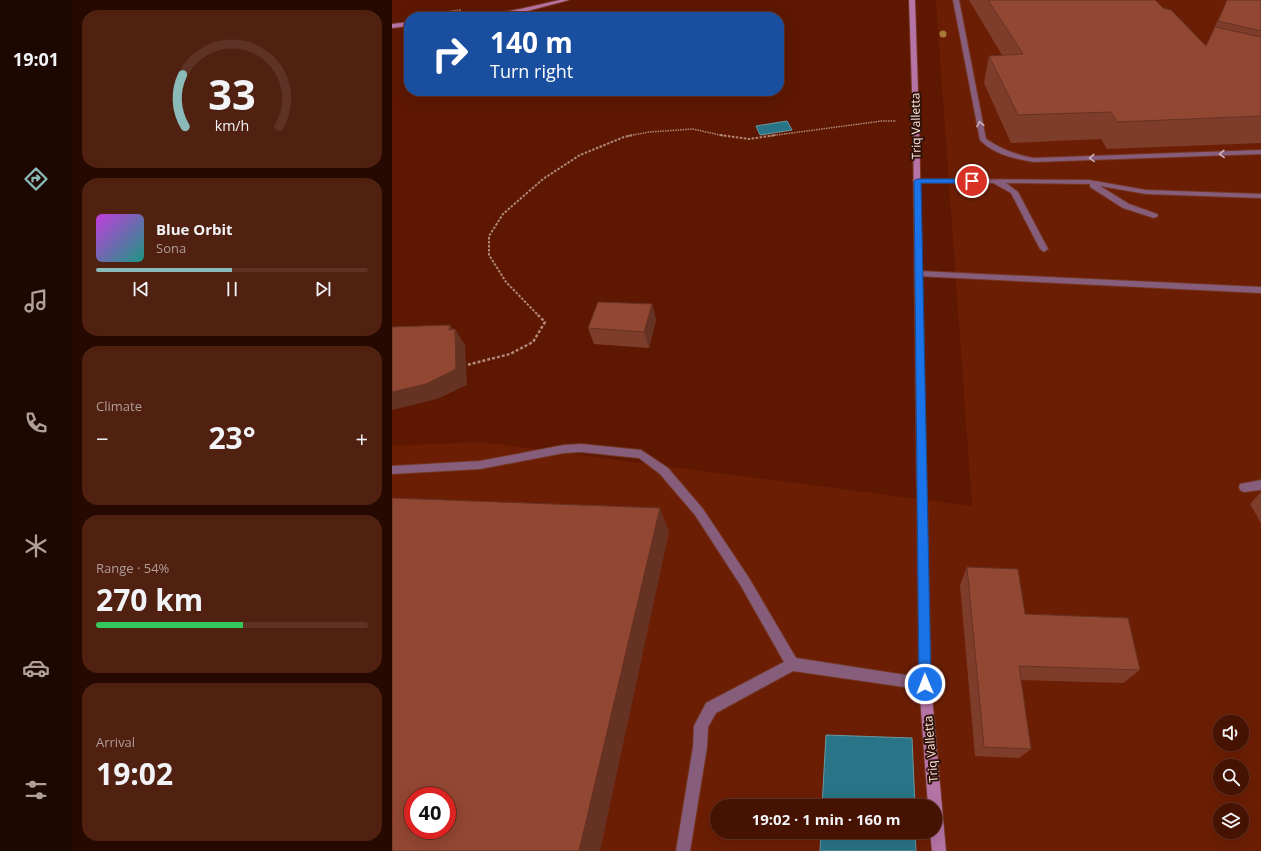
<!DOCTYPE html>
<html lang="en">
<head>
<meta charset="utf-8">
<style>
	:root { --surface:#461202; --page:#502011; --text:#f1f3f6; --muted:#b09e99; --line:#5e3224; --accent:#8bbbb9 }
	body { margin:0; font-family:"Open Sans",sans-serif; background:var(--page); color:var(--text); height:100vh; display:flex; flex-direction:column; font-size:15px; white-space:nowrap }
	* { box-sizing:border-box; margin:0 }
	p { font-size:13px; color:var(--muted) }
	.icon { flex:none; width:22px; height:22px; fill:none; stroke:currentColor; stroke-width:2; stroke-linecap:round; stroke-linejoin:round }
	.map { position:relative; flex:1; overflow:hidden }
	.side { display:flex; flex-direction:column; gap:10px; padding:10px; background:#260a01; width:320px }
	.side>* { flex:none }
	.top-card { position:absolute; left:12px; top:12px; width:380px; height:84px; border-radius:16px; box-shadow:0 4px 16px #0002,0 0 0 1px var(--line); background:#1a4fa0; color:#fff; overflow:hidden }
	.controls { position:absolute; left:821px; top:715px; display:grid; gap:8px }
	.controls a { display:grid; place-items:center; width:36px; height:36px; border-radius:50%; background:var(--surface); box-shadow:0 4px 16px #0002,0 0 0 1px var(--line); font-size:20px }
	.speed { position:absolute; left:12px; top:787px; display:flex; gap:8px; font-size:20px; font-weight:700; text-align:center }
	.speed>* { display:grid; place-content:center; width:52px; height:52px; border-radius:50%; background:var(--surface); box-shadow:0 4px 16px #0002,0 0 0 1px var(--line); line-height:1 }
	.speed .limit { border:6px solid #d22; background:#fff; color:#111 }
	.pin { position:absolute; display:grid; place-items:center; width:34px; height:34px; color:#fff; margin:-17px; border:2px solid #fff; border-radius:50%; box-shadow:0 1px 4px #0007 }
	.me { position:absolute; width:44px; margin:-22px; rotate:359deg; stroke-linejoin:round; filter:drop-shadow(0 0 3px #0008) }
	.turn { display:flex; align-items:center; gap:14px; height:84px; padding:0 20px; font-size:18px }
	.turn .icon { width:52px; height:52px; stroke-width:2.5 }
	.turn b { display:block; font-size:28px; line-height:34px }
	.big { font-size:30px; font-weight:700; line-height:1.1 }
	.side .tile { flex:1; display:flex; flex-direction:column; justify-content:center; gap:6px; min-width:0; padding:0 14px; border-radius:16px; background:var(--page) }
	.side .dial { align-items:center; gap:0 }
	.dial svg { height:104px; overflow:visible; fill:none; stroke:var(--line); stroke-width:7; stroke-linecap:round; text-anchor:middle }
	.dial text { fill:var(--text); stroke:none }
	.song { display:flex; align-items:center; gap:12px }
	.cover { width:48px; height:48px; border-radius:6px; background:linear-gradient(135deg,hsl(290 70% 55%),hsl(170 70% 35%)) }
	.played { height:4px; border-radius:2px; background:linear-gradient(90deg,var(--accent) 50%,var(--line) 50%) }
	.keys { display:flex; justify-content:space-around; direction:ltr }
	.heat { display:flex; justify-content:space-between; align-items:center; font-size:22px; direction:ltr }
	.charge { height:6px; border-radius:3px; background:linear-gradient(90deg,#34c759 54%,var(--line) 0) }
	.trip { position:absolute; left:318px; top:799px; width:232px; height:40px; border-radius:20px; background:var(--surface); box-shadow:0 4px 16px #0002,0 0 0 1px var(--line); font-weight:700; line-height:40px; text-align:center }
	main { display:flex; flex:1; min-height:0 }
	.menu { display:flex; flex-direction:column; width:72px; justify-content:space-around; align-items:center; background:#1c0701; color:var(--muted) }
	.menu .icon { width:28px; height:28px }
	.menu .active { color:var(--accent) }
	.menu b { font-size:18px; color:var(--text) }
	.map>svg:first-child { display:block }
	.built { fill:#6c1e04; fill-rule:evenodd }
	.water { fill:#297486; stroke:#6998a2 }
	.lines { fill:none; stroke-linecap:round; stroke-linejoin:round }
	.lane-casing { stroke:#743622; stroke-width:2 }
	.secondary-casing { stroke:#743622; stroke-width:2 }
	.path-far2 { stroke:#b18779; stroke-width:1.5; stroke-dasharray:1.5 1; stroke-linecap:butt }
	.path-far1 { stroke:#b18779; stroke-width:2; stroke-dasharray:2.5 1.5; stroke-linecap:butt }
	.path { stroke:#b18779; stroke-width:2.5; stroke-dasharray:3 2; stroke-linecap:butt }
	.lane { fill:#875d7c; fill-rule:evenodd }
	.secondary { fill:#b673a5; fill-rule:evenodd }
	.tree { fill:#a67a37 }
	.wall { fill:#7e3d2b }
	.shaded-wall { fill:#663223 }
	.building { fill:#924732; stroke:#663223; fill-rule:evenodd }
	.oneway { stroke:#ceb2bb }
	.route { fill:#1a73e8; stroke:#114b97 }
	.labels { text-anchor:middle; stroke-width:4; stroke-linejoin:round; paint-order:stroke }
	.street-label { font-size:12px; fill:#fdebe5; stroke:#301108 }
</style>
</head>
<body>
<main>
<nav class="menu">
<b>19:01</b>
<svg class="icon active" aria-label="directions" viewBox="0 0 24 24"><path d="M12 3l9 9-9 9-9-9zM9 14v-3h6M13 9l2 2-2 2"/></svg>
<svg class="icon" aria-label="music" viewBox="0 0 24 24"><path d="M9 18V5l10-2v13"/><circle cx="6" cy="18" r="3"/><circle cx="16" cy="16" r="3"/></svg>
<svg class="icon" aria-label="phone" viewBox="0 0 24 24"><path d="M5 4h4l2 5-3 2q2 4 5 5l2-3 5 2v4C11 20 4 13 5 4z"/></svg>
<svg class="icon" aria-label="climate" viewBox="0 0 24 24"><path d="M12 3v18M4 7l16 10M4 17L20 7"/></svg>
<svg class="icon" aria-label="car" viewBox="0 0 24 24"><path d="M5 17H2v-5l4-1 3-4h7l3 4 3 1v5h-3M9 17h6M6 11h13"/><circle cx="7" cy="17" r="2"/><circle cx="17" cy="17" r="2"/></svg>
<svg class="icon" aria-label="filters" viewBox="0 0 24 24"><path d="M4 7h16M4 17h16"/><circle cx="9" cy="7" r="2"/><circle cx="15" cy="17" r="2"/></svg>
</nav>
<section class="side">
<div class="tile dial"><svg viewBox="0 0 100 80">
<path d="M14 69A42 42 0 1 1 86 69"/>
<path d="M14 69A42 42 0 0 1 12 29" stroke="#8bbbb9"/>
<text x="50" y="56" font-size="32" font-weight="700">33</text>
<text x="50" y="72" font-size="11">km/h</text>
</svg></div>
<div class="tile">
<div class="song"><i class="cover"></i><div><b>Blue Orbit</b><p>Sona</p></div></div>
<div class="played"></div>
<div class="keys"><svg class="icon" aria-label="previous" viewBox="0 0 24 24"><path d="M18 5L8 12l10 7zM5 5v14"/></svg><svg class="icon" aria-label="pause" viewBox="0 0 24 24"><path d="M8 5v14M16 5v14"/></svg><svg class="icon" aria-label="next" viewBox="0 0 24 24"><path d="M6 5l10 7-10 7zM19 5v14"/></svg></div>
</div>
<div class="tile"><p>Climate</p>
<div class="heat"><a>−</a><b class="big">23°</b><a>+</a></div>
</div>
<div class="tile"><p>Range · 54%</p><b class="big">270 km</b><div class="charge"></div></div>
<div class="tile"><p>Arrival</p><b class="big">19:02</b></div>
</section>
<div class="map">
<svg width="869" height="851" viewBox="0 0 869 851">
	<rect width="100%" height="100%" fill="#5e1802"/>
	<path class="built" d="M544 0H869V851H0V446L89 442 580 506ZM828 722H850V744H828ZM828 766H850V788H828ZM21 796H55V830H21ZM325 806H543V832H325ZM828 810H850V832H828Z"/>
	<g class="water">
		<polygon points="395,121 400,130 368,135 364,126"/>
		<polygon points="434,735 520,738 523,806 430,806"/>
		<polygon points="429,832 523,832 524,851 428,851"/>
	</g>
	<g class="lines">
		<g class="lane-casing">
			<g id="lane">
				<path d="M561 0H567L594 139C609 149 624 155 642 158L869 150V154L642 162C623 159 601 154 588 140Z"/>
				<polygon points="522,179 697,180 754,190 869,194 869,198 754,194 708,186 737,204 765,214 766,216 762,218 731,208 698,187 698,184 614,183 626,192 656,249 652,252 648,249 619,193 601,183 525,183 521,181"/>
				<polygon points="527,271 869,287 869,293 524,276 523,274"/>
				<polygon points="189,444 249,450 276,468 311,509 357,578 404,658 533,678 538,679 539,684 538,689 533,690 401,671 324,713 316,727 315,747 298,851 284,851 301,747 302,726 314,703 392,662 349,586 303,515 268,474 247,458 189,452 172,453 88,469 0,474 0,466 88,461 172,445"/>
				<polygon points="869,480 869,490 852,492 848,490 847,487 848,484"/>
			</g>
		</g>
		<g class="secondary-casing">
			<g id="secondary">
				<polygon points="168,0 177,0 128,13 98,17 84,17 128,9"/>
				<polygon points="517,0 523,0 527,122 539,684 554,851 540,851 538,832 543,832 543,806 536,806 527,684 521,122"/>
				<polygon points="17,22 17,26 0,28 0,24"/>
			</g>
		</g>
		<g class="path-far2">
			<polyline points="30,15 69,10"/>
			<polyline points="236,136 257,132 301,129 332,136"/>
			<polyline points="377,136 490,121 504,121"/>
		</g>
		<g class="path-far1">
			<polyline points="328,135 357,139 384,135"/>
			<polyline points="145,314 114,282 97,255 97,236 111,214 151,179 188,155 232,137 241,135"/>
		</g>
		<polyline class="path" points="71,366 118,354 141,342 153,322 144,313"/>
		<use href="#lane" class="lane"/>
		<use href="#secondary" class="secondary"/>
	</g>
	<circle class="tree" cx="551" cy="34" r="3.5"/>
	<g class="wall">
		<polygon points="577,0 763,0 771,8 814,46 835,0 869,0 869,143 715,149 709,139 619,143 592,83 597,56 610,55"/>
		<polygon points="260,304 264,320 257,348 202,344 196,328"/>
		<polygon points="869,492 869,523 858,504"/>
		<polygon points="575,567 633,614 748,670 731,683 629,680 639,749 627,758 583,756 568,585"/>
	</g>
	<g class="shaded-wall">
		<polygon points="260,304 264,320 257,348 252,332"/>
		<polygon points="58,325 63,332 63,329 73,345 75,385 45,399 0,410 0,392 57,330"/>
		<polygon points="268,508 277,532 208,851 187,851"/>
	</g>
	<g class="building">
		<polygon points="596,0 763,0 771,8 779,10 814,46 823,27 869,37 869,116 725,122 719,112 626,115 597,56 631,54"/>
		<polygon points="835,0 869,0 869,31 826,21"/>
		<polygon points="206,302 260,304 252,332 196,328"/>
		<polygon points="58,325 57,330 63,329 64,369 34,384 0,392 0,327"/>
		<path d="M0 498 268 508 187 851H0ZM21 796H55V830H21Z"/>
		<polygon points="575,567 626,569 633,614 736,618 748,670 627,666 639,749 592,747"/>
	</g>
	<defs><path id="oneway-chevron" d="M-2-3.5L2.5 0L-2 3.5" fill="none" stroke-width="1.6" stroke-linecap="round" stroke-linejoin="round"/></defs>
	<g class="oneway">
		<use href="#oneway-chevron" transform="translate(588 124) rotate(-101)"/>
		<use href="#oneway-chevron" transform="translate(830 154) rotate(178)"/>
		<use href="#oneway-chevron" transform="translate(700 158) rotate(178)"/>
	</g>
	<polygon class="route" points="525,179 580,179 583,181 580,183 529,183 539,684 538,689 533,690 529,689 527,684 522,181"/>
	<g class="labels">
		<g class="street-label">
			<text transform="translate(524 126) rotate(-91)" y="4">Triq Valletta</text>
			<text transform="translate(539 749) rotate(-95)" y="4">Triq Valletta</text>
		</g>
	</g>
</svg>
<div class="controls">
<a><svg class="icon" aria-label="sound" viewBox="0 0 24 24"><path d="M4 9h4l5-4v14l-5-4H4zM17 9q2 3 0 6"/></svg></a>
<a><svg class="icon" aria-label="search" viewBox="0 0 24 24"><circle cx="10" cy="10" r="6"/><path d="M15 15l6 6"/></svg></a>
<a><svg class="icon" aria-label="layers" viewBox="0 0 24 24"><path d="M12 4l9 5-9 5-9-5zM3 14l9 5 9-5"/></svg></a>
</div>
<div class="speed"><div class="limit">40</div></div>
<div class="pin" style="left:580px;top:181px;background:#d93025"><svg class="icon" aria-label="arrive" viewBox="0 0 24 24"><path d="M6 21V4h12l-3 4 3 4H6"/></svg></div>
<svg class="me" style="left:533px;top:684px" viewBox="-20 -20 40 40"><circle r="17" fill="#1a73e8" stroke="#fff" stroke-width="3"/><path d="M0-11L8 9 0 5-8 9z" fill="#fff"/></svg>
<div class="trip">19:02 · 1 min · 160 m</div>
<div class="top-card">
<div class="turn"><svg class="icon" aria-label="right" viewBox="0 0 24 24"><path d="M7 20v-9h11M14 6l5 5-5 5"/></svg><div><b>140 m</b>Turn right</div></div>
</div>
</div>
</main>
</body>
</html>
